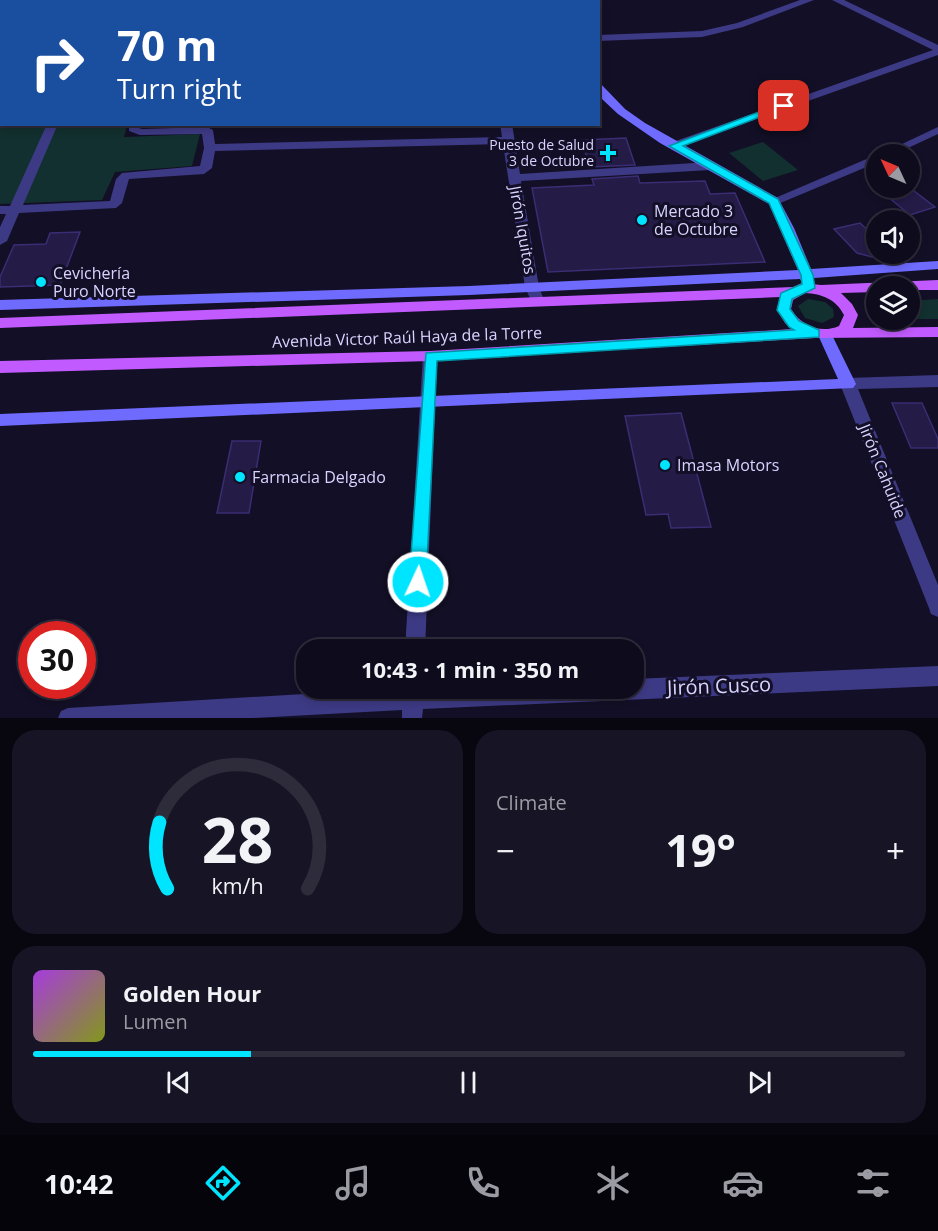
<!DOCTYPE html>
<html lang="en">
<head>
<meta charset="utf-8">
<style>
	:root { --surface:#0e0b1c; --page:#171425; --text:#f1f3f6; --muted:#9b9ba3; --line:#2e2b3b; --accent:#00e5ff }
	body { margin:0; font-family:"Open Sans",sans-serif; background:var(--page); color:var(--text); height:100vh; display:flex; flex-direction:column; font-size:22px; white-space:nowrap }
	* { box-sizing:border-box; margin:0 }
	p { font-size:20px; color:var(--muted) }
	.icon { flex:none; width:33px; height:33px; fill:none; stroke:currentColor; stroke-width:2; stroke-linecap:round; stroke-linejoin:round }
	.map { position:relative; height:718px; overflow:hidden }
	.panel { display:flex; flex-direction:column; gap:12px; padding:12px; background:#08060f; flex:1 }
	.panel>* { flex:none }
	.guide { position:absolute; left:0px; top:0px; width:600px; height:126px; box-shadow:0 3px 9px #0003,0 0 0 2px var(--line); background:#1a4fa0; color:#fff; overflow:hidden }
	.needle { width:39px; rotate:314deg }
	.controls { position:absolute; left:866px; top:144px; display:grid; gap:12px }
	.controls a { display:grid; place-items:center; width:54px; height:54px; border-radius:50%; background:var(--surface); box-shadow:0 3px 9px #0003,0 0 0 2px var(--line); font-size:30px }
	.speed { position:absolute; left:18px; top:621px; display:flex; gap:12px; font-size:30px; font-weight:700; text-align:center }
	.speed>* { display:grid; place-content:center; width:78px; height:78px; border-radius:50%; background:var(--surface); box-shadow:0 3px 9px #0003,0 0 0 2px var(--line); line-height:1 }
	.speed .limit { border:9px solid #d22; background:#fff; color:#111 }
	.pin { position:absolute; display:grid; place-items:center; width:51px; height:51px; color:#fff; margin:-26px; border-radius:12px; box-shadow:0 3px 9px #0006 }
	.me { position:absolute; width:66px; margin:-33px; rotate:3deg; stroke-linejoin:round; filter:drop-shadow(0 0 4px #0008) }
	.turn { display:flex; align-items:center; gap:21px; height:126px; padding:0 18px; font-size:27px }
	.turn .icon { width:78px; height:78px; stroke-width:2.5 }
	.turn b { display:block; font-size:42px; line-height:51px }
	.big { font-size:45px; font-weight:700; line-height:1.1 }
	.panel .widget { flex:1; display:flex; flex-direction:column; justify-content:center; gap:9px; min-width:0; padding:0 21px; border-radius:24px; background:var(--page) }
	.panel .dial { align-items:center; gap:0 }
	.dial svg { height:156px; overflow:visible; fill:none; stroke:var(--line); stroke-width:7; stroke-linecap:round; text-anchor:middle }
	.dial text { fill:var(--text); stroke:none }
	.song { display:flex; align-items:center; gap:18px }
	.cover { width:72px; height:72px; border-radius:9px; background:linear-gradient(135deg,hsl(280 70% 55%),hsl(70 70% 35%)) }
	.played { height:6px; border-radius:3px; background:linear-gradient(90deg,var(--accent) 25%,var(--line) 25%) }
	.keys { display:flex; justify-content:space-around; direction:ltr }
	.heat { display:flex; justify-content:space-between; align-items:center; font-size:33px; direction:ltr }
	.panel .tiles { flex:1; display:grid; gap:12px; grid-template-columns:1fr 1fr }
	.widget:last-child { grid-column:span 2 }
	.trip { position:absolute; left:296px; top:639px; width:348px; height:60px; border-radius:24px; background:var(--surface); box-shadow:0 3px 9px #0003,0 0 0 2px var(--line); font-weight:700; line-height:60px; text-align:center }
	.tab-bar { display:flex; height:96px; justify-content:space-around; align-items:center; background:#06040b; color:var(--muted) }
	.tab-bar .icon { width:42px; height:42px }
	.tab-bar .current { color:var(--accent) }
	.tab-bar b { font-size:27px; color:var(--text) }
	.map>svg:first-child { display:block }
	.green { fill:#12302f }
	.building { fill:#241b47; stroke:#3b2d73; stroke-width:1.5 }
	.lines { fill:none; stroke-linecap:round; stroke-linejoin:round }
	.street { fill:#3d3a85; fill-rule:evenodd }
	.secondary { fill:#6f6bff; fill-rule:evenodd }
	.primary { fill:#c25bff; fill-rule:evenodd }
	.route { fill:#00e5ff; stroke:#0095a6; stroke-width:1.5 }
	.poi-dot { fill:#00e5ff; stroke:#130f26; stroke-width:2 }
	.labels { text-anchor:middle; stroke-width:6; stroke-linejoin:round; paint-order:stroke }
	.far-poi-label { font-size:14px; fill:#d9d4ff; stroke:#130f26; text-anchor:end }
	.poi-label { font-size:16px; fill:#d9d4ff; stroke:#130f26; text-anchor:start }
	.street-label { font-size:16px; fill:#d9d4ff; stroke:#130f26 }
	.near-street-label { font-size:20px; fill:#d9d4ff; stroke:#130f26 }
</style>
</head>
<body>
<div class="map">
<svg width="938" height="718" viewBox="0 0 938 718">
	<rect width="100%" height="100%" fill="#130f26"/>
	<g class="green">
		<polygon points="0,117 2,124 127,125 124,137 200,134 192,166 115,172 102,200 0,204"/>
		<polygon points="763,142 798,170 763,181 729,153"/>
		<polygon points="808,299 825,302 833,309 834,317 822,323 805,318 798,306"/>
		<polygon points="938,299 938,319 909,319 909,301"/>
	</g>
	<g class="building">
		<polygon points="626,138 635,165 589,167 582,140"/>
		<polygon points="638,176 640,183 705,181 710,194 735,193 765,262 548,272 532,188 594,185 592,179"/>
		<polygon points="909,187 935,207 910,215 877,188"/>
		<polygon points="860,223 876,238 876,258 857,253 834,229"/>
		<polygon points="80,232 60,285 0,287 0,277 14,245 46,244 50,233"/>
		<polygon points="892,403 922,403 938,439 938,448 911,448"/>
		<polygon points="681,413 711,527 671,528 668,514 646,515 625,416"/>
		<polygon points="232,441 261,441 249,513 217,513"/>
	</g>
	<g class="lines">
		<g class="street">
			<polygon points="104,0 114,0 104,2"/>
			<polygon points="800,0 814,0 743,27 702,37 598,41 598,35 702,31 737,23"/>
			<polygon points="832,0 844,0 938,45 938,55 678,147 670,147 670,143 933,50"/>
			<rect x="0" y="55" width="2" height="6"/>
			<rect x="0" y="111" width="2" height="6"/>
			<polygon points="47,124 58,124 23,205 110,201 116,179 122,173 200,166 204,148 202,134 140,135 129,131 129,124 140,124 139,128 142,129 207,127 213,130 215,144 502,137 500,124 512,124 520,174 710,162 716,166 710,170 521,181 539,287 544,300 537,305 532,303 525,287 503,144 215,151 212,168 204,174 129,179 122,203 116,208 19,213 7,241 0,245 0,227 6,214 0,214 0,206 10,206"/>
			<polygon points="938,127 938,134 895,154 881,154"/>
			<polygon points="876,155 876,163 778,204 774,205 768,201"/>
			<polygon points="430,351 437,356 425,650 405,650 423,356"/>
			<polygon points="938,375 938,387 858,389 938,585 938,617 931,614 929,608 840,384 843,380 848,378"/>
			<polygon points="938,666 938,686 423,709 422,718 402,718 402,710 252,718 58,718 61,711 68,708 403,688 633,688 633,679"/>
		</g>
		<g class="secondary">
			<rect x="569" y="0" width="10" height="2"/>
			<polygon points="598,81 625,109 645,123 778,198 794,228 811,269 938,261 938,269 814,278 813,285 803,285 800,279 469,295 0,310 0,300 469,286 798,270 769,204 660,143 618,114 603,100 598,93"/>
			<polygon points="825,330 832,335 856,384 853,388 0,426 0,414 838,379 818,335"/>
		</g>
		<path class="primary" d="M938 280V290H909V286H876V292L841 293 852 304 858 315 853 328 938 327V337L814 338 430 361 0 373V361L430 351 793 329 785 323 777 309 780 297 0 328V318L793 287 802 283 821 285ZM805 293C822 294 836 299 844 315L839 326C821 334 801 326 791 309L793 300Z"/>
	</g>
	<polygon class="route" points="780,104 789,106 683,146 778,199 813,275 815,288 792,299 790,309 799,321 819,330 819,337 437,361 426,582 424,588 418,590 412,588 409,582 426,353 794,330 789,327 777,310 781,293 802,284 801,275 769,203 669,146"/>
	<g class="poi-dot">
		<path d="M605 144h6v6h6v6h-6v6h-6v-6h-6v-6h6z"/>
		<circle cx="642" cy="220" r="6"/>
		<circle cx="41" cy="282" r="6"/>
		<circle cx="665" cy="465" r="6"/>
		<circle cx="240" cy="477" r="6"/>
	</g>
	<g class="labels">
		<g class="far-poi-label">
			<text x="594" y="150">Puesto de Salud<tspan x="594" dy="16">3 de Octubre</tspan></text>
		</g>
		<g class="poi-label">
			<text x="654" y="217">Mercado 3<tspan x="654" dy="18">de Octubre</tspan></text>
			<text x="53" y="279">Cevichería<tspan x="53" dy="18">Puro Norte</tspan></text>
			<text x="677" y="471">Imasa Motors</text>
			<text x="252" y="483">Farmacia Delgado</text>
		</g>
		<g class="street-label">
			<text transform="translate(523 230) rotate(80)" y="6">Jirón Iquitos</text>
			<text transform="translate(407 337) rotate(-2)" y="6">Avenida Victor Raúl Haya de la Torre</text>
			<text transform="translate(883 471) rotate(68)" y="6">Jirón Cahuide</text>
		</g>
		<g class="near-street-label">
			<text transform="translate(719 686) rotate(-2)" y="7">Jirón Cusco</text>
		</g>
	</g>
</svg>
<div class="controls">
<a><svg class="needle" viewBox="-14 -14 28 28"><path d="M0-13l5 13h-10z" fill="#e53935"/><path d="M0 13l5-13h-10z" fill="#9b9ba3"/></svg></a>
<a><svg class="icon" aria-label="sound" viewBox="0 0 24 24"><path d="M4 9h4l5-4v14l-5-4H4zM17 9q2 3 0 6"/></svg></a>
<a><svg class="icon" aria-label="layers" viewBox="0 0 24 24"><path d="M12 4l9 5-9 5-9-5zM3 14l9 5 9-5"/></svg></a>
</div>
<div class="speed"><div class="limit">30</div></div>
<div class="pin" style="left:784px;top:106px;background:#d93025"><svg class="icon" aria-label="arrive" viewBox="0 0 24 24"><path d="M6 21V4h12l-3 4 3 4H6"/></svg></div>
<svg class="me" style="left:418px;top:582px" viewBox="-20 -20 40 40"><circle r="17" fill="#00e5ff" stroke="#fff" stroke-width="3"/><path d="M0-11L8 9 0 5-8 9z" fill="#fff"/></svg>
<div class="trip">10:43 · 1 min · 350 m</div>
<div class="guide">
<div class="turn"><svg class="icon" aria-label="right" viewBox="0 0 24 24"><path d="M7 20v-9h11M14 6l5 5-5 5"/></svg><div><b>70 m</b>Turn right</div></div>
</div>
</div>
<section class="panel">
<div class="tiles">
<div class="widget dial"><svg viewBox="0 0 100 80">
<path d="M14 69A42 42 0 1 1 86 69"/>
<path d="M14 69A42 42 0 0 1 10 35" stroke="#00e5ff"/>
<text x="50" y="56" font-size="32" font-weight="700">28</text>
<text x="50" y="72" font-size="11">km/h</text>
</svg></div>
<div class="widget"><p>Climate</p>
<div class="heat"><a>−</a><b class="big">19°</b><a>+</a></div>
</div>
<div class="widget">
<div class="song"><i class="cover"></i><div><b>Golden Hour</b><p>Lumen</p></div></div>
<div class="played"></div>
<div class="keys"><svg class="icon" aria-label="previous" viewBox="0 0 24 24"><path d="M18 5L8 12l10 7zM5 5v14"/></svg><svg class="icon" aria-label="pause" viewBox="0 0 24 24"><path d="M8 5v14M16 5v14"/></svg><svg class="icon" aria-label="next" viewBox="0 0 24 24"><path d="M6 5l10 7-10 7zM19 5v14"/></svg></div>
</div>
</div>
</section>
<nav class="tab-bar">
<b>10:42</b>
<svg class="icon current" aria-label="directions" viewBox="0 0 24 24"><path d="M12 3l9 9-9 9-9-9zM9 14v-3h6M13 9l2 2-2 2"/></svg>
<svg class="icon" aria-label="music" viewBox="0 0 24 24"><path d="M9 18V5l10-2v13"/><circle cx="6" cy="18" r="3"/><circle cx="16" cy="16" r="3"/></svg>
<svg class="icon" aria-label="phone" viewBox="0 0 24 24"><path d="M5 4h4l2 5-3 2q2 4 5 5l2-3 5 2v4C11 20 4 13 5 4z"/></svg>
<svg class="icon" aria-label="climate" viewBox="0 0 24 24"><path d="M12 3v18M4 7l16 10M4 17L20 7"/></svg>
<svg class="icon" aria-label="car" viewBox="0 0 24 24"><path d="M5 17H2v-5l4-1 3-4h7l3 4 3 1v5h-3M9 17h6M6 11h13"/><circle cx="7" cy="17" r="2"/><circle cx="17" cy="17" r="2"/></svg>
<svg class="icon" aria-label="filters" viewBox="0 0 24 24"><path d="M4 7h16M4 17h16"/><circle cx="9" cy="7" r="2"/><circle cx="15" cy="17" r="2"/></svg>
</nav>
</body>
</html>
